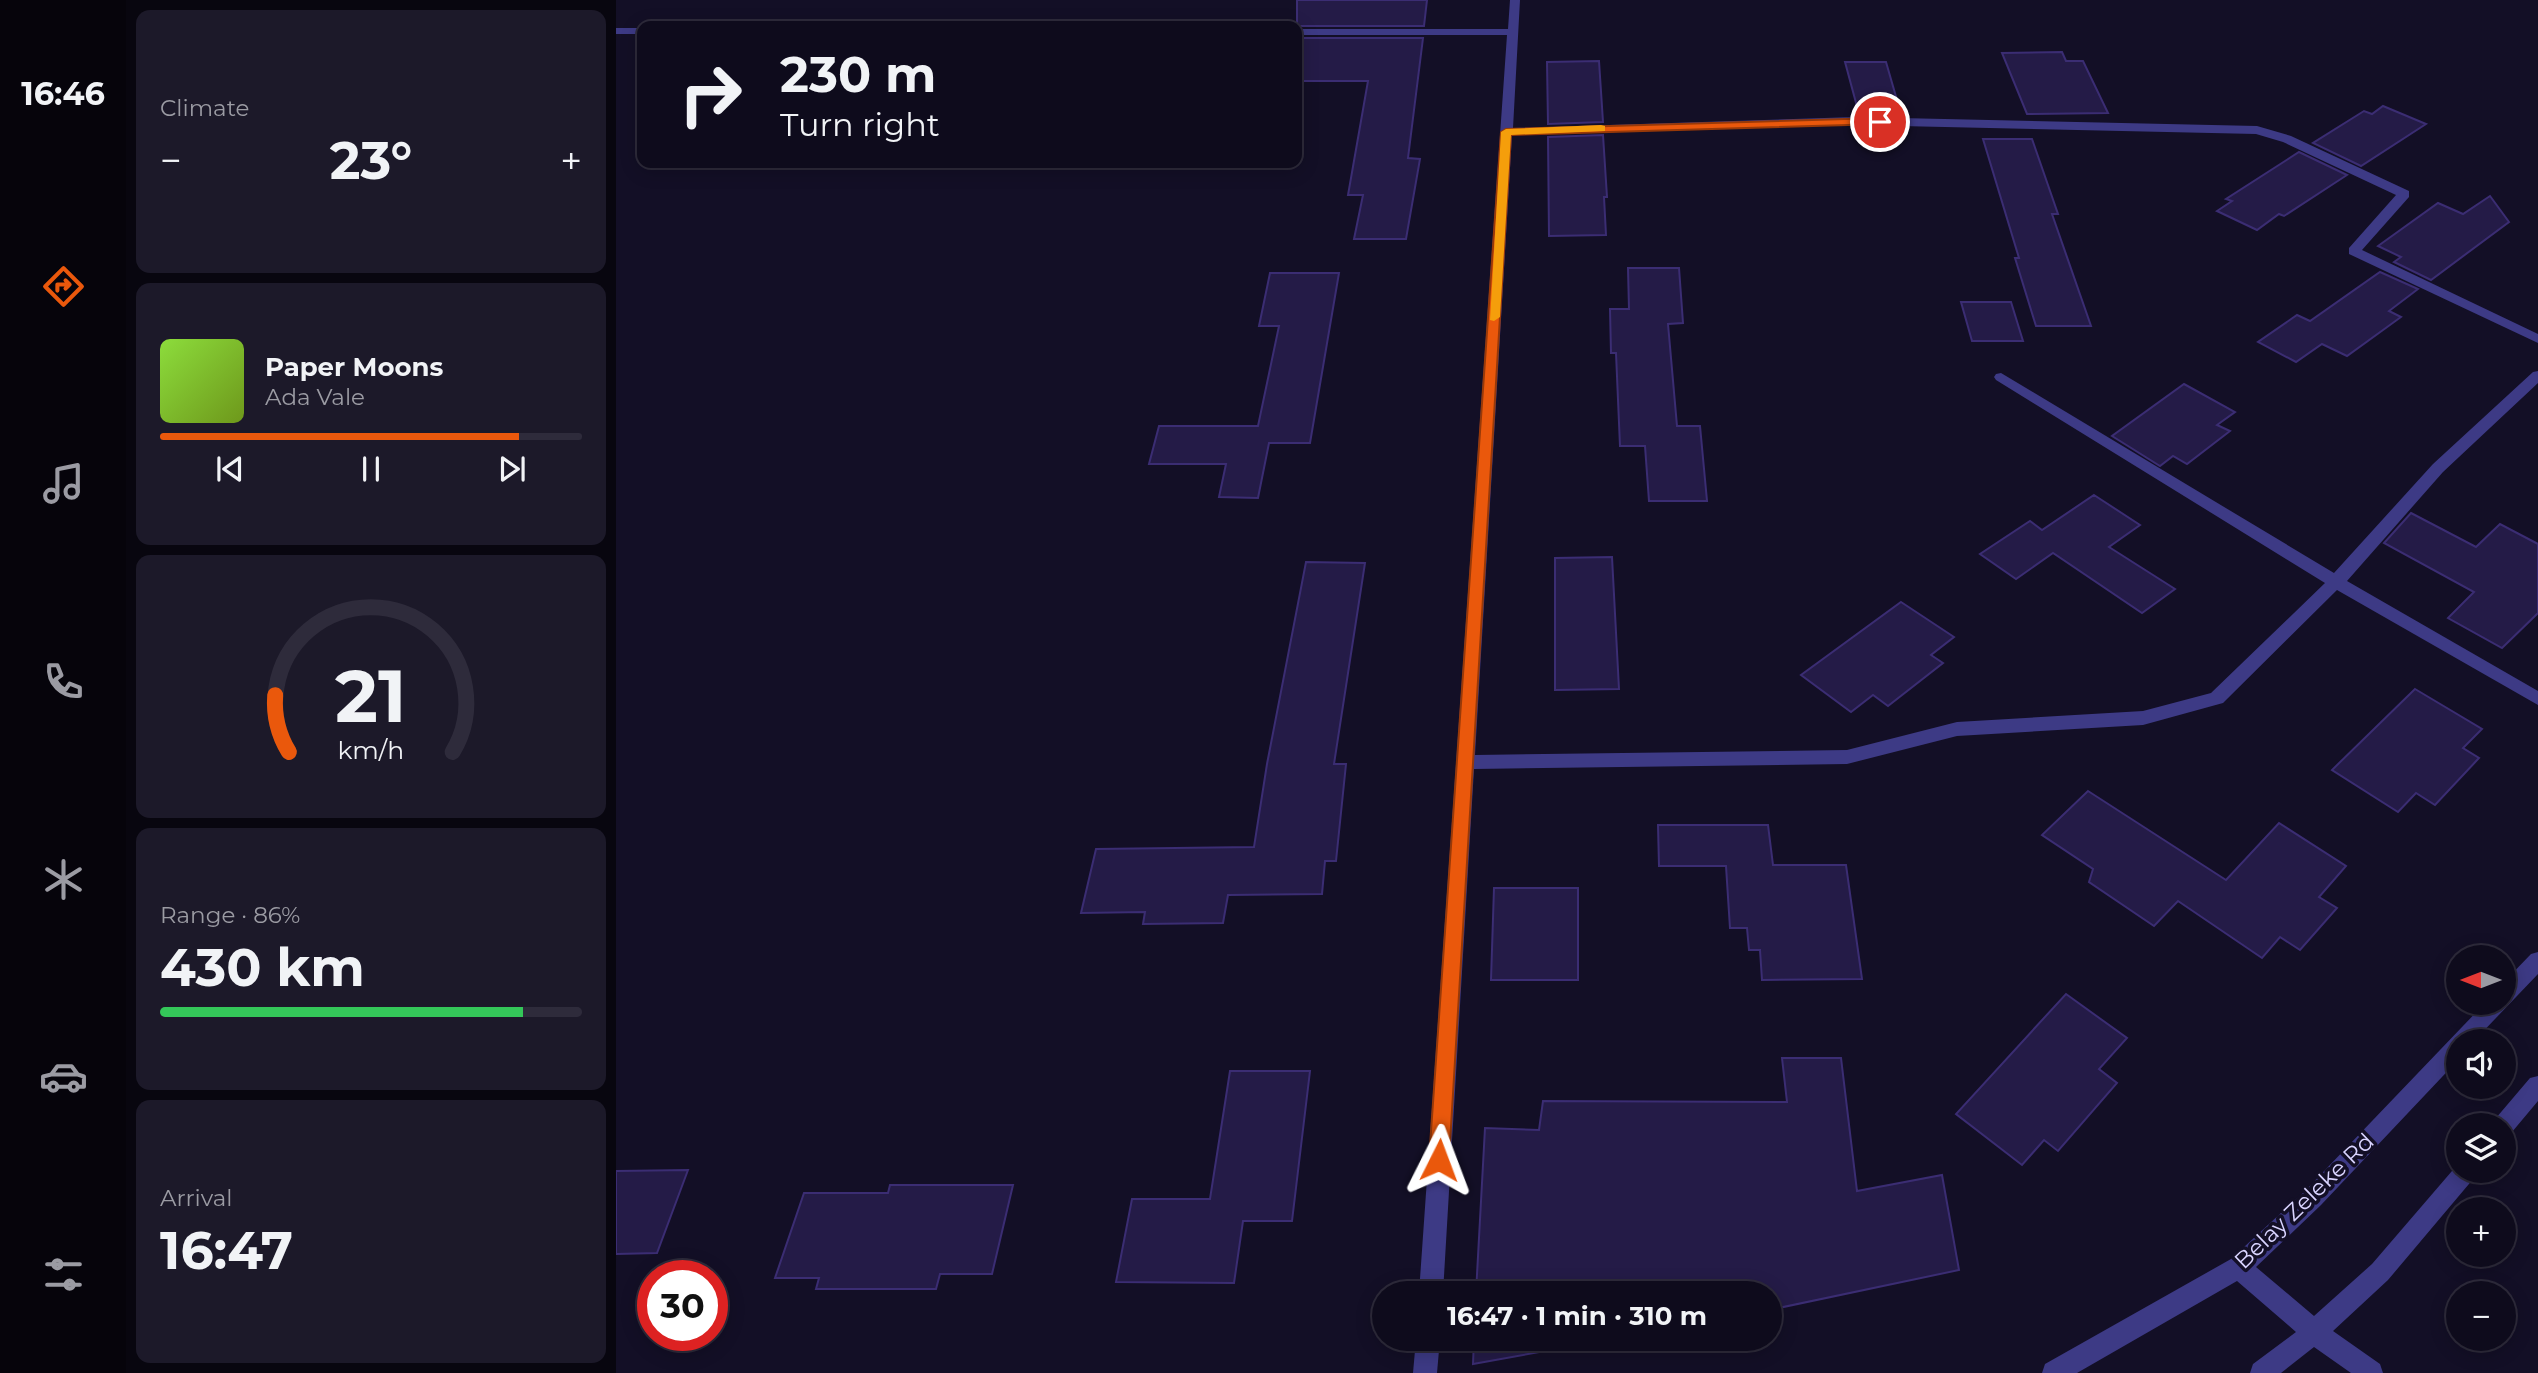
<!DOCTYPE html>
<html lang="en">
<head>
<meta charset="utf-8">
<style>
	:root { --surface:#0e0b1c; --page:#1c1929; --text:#f1f3f6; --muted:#9b9ba3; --line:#2e2b3b; --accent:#ea580c }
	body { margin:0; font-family:Montserrat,sans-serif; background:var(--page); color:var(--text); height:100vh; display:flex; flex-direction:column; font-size:26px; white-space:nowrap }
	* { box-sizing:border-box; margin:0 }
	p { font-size:23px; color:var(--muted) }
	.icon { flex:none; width:38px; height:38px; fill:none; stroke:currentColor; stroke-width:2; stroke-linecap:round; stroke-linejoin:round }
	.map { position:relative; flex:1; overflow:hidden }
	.panel { display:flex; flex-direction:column; gap:10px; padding:10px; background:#08060f; width:490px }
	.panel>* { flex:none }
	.top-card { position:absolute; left:21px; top:21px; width:665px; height:147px; border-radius:14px; box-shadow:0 4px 18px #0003,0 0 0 2px var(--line); background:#0e0b1c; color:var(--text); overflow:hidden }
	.needle { width:46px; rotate:270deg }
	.fabs { position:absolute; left:1830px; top:945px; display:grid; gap:14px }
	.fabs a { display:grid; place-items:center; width:70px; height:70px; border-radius:50%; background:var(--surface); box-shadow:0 4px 18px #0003,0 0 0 2px var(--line); font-size:35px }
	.speed { position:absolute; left:21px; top:1260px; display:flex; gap:14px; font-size:35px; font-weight:700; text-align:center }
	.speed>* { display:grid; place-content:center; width:91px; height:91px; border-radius:50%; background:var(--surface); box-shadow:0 4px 18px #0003,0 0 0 2px var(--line); line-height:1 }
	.speed .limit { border:10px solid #d22; background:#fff; color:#111 }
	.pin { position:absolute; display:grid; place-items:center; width:60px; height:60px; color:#fff; margin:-30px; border:4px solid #fff; border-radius:50%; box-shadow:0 2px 7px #0007 }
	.me { position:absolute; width:77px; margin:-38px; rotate:3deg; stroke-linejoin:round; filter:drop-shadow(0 0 5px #0008) }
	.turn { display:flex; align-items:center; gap:24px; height:147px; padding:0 28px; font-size:32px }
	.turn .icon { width:91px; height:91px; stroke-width:2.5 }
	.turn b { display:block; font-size:49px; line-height:60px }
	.big { font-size:52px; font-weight:700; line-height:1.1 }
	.panel .card { flex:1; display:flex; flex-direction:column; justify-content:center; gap:10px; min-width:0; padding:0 24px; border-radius:14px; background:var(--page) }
	.panel .dial { align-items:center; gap:0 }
	.dial svg { height:182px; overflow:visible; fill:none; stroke:var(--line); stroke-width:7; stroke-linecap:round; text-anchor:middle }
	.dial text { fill:var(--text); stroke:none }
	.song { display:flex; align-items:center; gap:21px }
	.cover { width:84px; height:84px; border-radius:10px; background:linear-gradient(135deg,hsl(90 70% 55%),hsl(80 70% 35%)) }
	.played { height:7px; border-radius:4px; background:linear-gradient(90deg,var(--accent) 85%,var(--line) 85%) }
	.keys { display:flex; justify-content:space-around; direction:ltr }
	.heat { display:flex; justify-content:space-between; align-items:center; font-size:38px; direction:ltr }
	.charge { height:10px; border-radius:5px; background:linear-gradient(90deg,#34c759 86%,var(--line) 0) }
	.trip { position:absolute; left:756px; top:1281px; width:410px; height:70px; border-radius:35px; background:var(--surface); box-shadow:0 4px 18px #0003,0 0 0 2px var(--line); font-weight:700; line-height:70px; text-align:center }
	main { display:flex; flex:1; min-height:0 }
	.dock { display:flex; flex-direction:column; width:126px; justify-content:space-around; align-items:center; background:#06040b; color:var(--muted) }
	.dock .icon { width:49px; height:49px }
	.dock .active { color:var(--accent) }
	.dock b { font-size:32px; color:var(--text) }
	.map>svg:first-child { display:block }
	.building { fill:#241b47; stroke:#3b2d73; stroke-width:2 }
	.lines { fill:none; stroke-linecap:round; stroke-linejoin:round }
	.minor { fill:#3d3a85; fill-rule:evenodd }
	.tertiary { fill:#3d3a85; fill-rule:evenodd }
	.route { fill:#ea580c; stroke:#983908; stroke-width:2 }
	.slow { fill:#f59e0b }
	.labels { text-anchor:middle; stroke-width:7; stroke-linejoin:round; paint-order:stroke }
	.near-street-label { font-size:23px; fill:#d9d4ff; stroke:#130f26 }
</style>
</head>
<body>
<main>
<nav class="dock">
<b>16:46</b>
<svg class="icon active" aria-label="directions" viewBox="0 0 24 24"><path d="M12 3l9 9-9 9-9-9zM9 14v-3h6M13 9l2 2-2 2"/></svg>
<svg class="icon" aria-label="music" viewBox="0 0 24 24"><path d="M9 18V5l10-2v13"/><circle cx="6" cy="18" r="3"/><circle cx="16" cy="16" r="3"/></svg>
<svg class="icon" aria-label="phone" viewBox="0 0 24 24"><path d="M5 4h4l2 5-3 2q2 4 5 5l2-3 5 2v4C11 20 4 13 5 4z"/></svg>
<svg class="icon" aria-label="climate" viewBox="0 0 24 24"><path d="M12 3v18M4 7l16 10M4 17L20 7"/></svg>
<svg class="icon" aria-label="car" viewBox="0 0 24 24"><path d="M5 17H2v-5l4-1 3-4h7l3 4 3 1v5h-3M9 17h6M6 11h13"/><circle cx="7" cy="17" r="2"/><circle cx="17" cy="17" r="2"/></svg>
<svg class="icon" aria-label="filters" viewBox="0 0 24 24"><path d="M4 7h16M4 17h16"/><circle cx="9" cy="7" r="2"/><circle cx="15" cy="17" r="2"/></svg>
</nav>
<section class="panel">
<div class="card"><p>Climate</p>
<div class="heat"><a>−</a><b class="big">23°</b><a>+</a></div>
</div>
<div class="card">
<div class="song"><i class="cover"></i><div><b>Paper Moons</b><p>Ada Vale</p></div></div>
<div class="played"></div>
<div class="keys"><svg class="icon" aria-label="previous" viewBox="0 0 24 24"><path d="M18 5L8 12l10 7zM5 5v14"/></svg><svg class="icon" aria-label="pause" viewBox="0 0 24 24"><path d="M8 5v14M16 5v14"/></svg><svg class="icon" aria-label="next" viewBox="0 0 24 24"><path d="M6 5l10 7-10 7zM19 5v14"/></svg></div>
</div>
<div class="card dial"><svg viewBox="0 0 100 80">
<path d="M14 69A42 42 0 1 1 86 69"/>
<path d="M14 69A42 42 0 0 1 8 44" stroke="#ea580c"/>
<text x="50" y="56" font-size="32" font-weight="700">21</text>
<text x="50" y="72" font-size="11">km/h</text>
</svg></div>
<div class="card"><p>Range · 86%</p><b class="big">430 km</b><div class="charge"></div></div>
<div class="card"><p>Arrival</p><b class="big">16:47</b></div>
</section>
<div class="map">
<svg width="1922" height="1373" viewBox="0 0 1922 1373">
	<rect width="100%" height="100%" fill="#130f26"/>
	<g class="building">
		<polygon points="681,0 811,0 808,26 681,26"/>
		<polygon points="681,38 807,38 792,158 804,159 790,239 738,239 747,195 732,195 752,81 681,81"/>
		<polygon points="1446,52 1450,61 1467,61 1492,113 1411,114 1386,53"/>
		<polygon points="983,61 987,122 932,124 931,62"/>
		<polygon points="1229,62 1270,62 1285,114 1243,114"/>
		<polygon points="1767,106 1810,124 1745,166 1697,143 1748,111 1756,114"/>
		<polygon points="987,135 991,197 988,197 990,235 933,236 932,137"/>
		<polygon points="1367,139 1416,139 1442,214 1436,214 1475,326 1420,326 1399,258 1403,258"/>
		<polygon points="1683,152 1731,175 1668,216 1663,214 1641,230 1601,211 1616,201 1610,199"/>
		<polygon points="1874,196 1893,222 1815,280 1778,262 1785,257 1762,246 1822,203 1847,214"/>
		<polygon points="1012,268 1063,268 1067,323 1052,324 1061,426 1084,426 1091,501 1033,501 1029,446 1004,446 1000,353 995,353 994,309 1013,309"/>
		<polygon points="1764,272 1802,289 1773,311 1785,317 1731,356 1706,344 1680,362 1642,342 1681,315 1694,321"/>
		<polygon points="654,273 723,273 694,443 653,443 642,498 603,497 610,464 533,464 543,426 642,426 663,326 643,326"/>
		<polygon points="1345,302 1395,302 1407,341 1356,341"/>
		<polygon points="1568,384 1619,412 1601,425 1614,431 1571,464 1557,456 1544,466 1496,436"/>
		<polygon points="1478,495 1524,525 1493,547 1559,589 1526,613 1437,553 1400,579 1364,554 1414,521 1426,530"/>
		<polygon points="1795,513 1860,547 1884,524 1922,544 1922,613 1886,648 1832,618 1858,592 1768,543"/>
		<polygon points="996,557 1003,689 939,690 939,558"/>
		<polygon points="690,562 749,563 718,764 730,764 720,861 709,861 706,894 612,895 607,923 527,924 529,912 465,913 480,849 638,847 651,764"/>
		<polygon points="1285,602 1338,637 1315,655 1327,663 1272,706 1257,695 1235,712 1185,675"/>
		<polygon points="1799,689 1866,729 1847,748 1863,758 1819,805 1800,793 1782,812 1716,770"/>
		<polygon points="1472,791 1610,880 1663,823 1730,866 1703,897 1721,908 1684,950 1664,937 1646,958 1562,901 1538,926 1473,882 1477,869 1426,835"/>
		<polygon points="1042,825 1152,825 1157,865 1230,865 1246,979 1146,980 1144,950 1133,950 1131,928 1114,928 1110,866 1043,866"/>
		<polygon points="878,888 962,888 962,980 875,980"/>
		<polygon points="1450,994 1511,1038 1483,1069 1501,1083 1442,1151 1428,1140 1406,1165 1340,1114"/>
		<polygon points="1166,1058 1225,1058 1241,1191 1326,1175 1343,1270 1153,1310 1153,1293 860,1293 869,1128 923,1130 927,1101 1171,1102"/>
		<polygon points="614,1071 694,1071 676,1221 627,1221 618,1283 500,1282 516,1199 594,1199"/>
		<polygon points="72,1170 41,1253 0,1254 0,1171"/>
		<polygon points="274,1185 397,1185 376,1274 324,1274 320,1289 200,1289 203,1278 159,1278 188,1193 272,1193"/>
		<polygon points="858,1339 996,1339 857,1364"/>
	</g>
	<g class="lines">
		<g class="minor">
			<polygon points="894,0 904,0 897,128 1239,117 1641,126 1675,136 1793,191 1793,197 1746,250 1922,334 1922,343 1733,254 1733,248 1780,195 1667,142 1640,134 1239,125 896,135 859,755 1231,750 1341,722 1527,711 1595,693 1709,583 1380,380 1378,377 1380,374 1385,373 1718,573 1817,464 1917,372 1922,371 1922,383 1827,472 1731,581 1922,691 1922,705 1721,590 1607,703 1527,725 1341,736 1231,764 858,769 827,1293 803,1293 891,35 681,35 681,29 892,29"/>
			<rect x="0" y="28" width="26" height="6"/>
			<polygon points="800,1339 824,1339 821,1373 797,1373"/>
		</g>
		<g class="tertiary">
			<polygon points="1922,952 1922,974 1858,1041 1843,1041 1843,1059 1705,1205 1640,1267 1698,1316 1756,1264 1842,1164 1843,1171 1861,1171 1858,1178 1772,1280 1717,1331 1764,1364 1767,1373 1735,1373 1698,1347 1665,1373 1634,1373 1637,1364 1680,1332 1621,1281 1461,1373 1426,1373 1429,1364 1615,1259 1689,1191 1869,1003 1888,1003 1888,982 1915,954"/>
			<polygon points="1922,1076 1922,1101 1896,1132 1888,1135 1888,1125 1877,1125 1880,1118 1914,1078"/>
		</g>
	</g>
	<polygon class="route" points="1264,118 1269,122 1267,124 895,135 833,1160 830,1167 823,1170 816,1167 813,1160 885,132 890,129"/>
	<polygon class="slow" points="985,125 989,126 989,131 895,135 884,317 878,321 874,320 885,132 890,129"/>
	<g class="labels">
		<g class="near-street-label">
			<text transform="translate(1688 1201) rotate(-44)" y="8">Belay Zeleke Rd</text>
		</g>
	</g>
</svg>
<div class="fabs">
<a><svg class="needle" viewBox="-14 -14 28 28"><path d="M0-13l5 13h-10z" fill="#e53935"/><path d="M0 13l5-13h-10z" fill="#9b9ba3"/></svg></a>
<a><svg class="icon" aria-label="sound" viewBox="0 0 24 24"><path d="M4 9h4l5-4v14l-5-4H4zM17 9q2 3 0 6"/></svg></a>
<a><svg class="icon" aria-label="layers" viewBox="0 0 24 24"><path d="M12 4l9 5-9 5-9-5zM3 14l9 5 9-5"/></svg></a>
<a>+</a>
<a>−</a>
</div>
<div class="speed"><div class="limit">30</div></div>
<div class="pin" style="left:1264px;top:122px;background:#d93025"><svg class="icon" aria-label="arrive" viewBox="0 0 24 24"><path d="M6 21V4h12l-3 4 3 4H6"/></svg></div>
<svg class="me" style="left:823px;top:1160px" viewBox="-20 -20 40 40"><path d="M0-17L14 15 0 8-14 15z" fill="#ea580c" stroke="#fff" stroke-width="4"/></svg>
<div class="trip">16:47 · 1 min · 310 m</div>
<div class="top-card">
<div class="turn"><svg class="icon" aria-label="right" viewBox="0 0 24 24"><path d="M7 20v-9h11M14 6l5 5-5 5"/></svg><div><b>230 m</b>Turn right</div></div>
</div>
</div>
</main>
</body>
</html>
